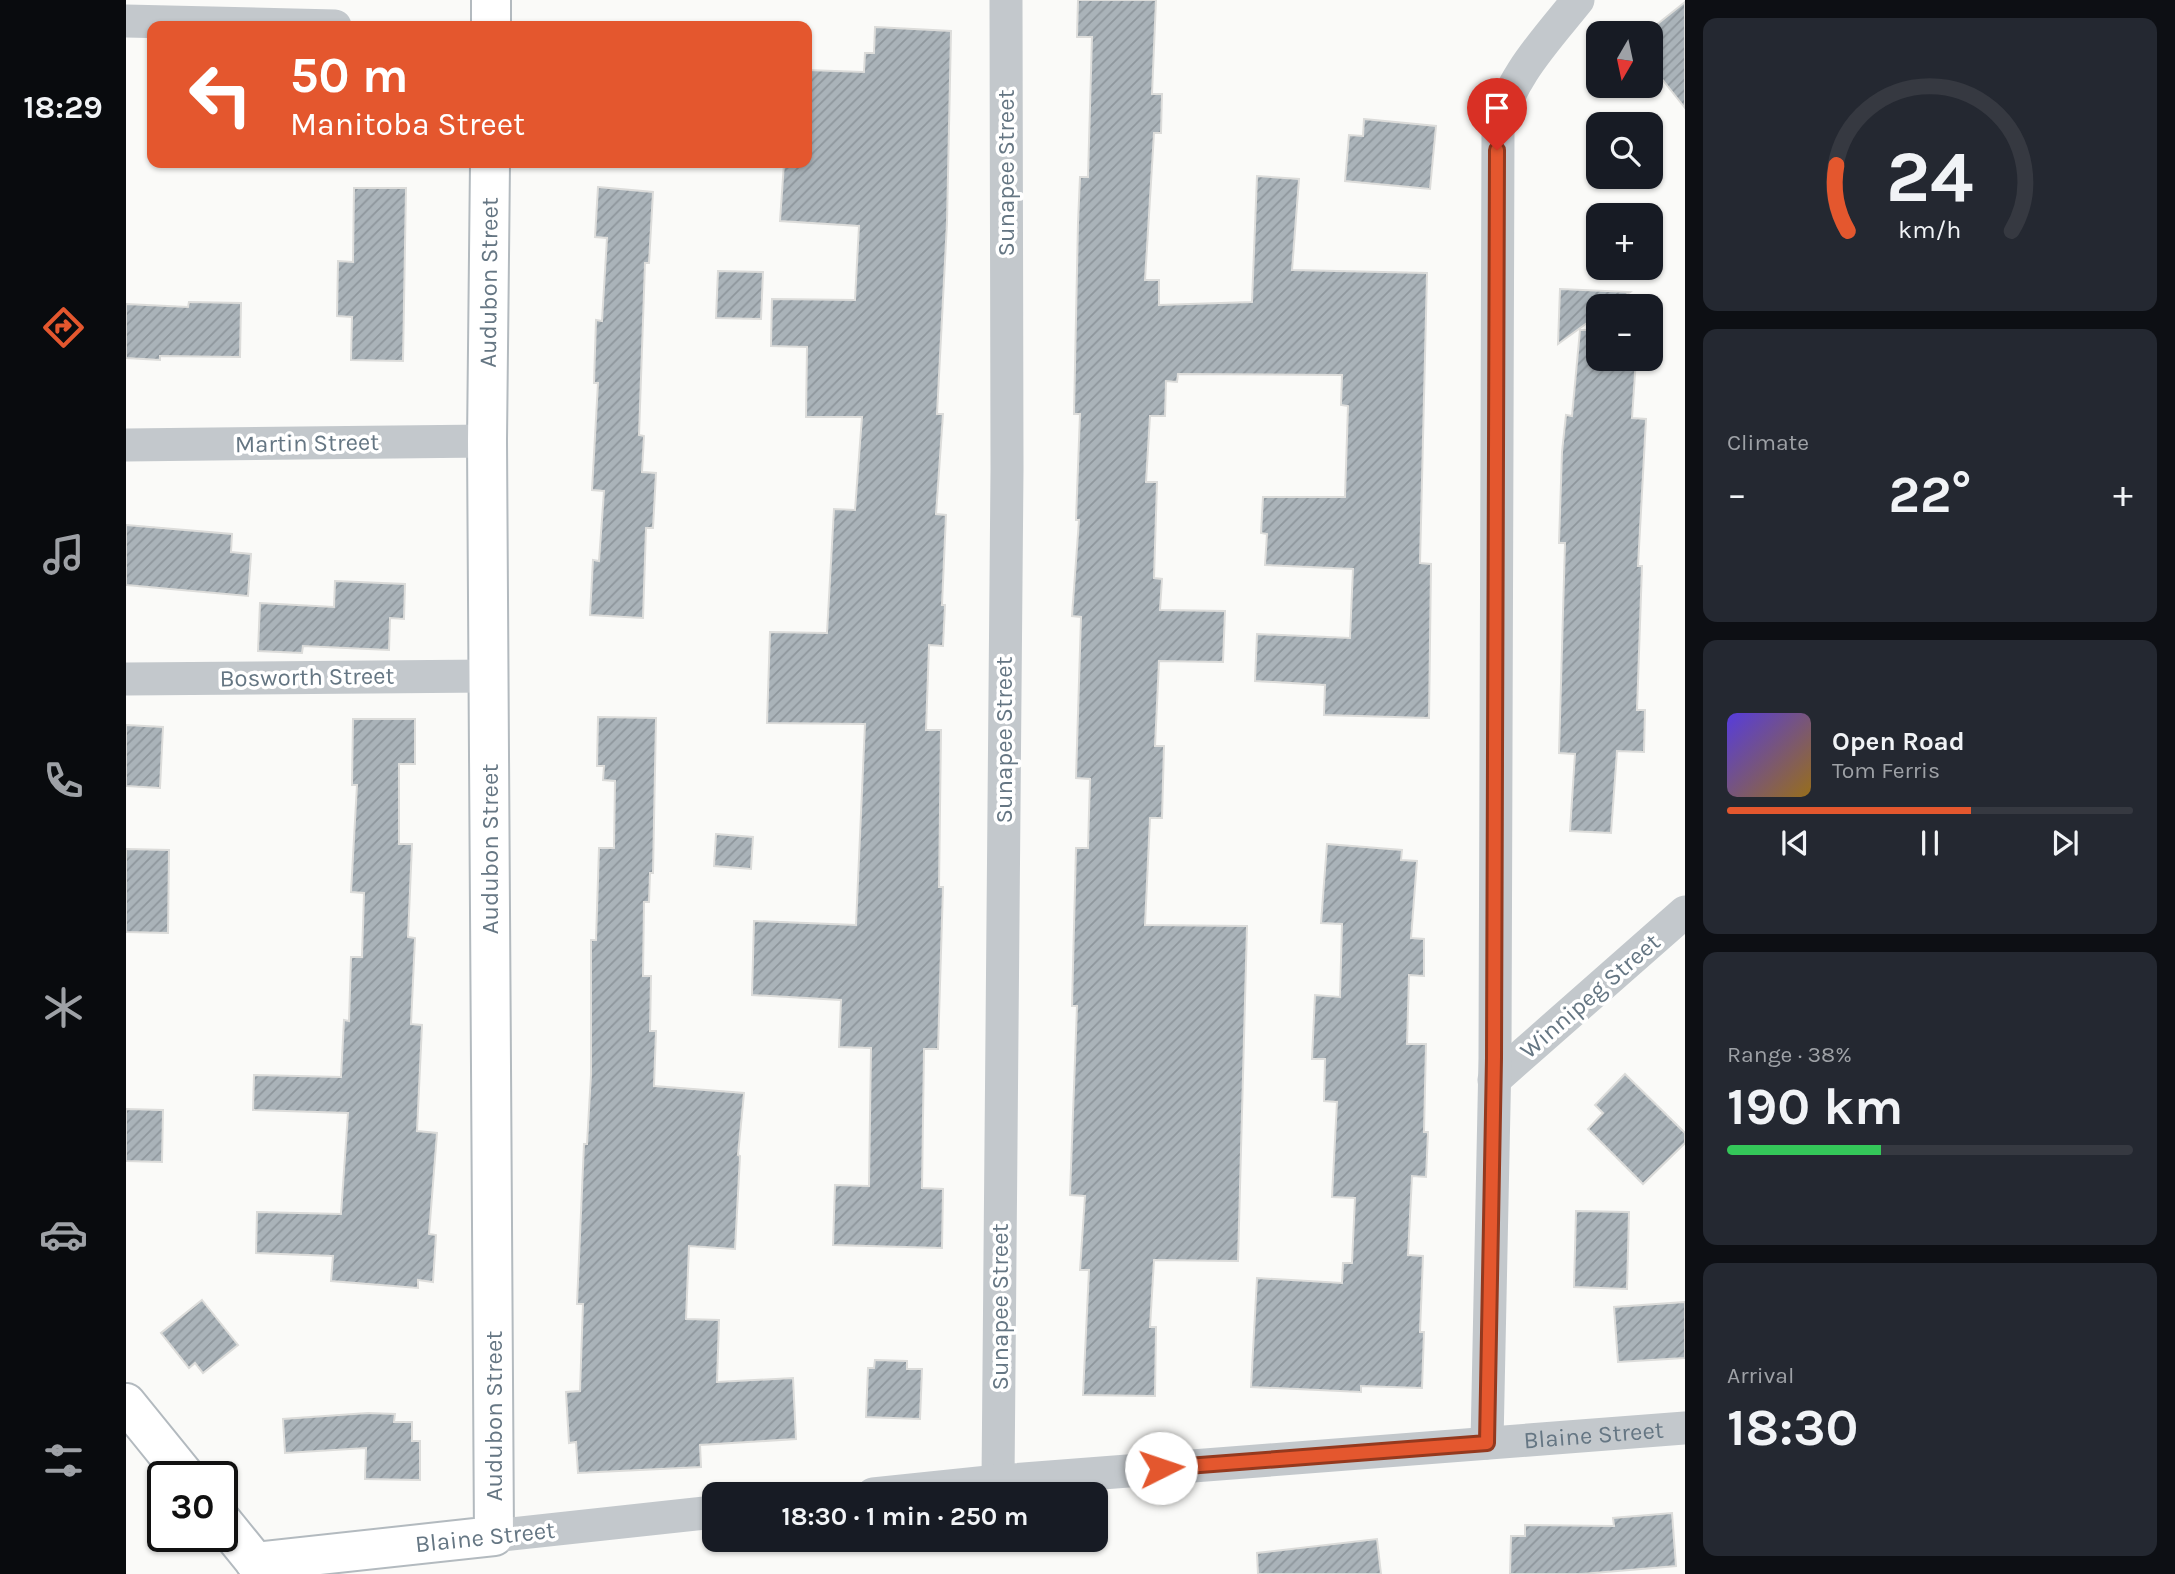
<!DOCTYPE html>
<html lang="en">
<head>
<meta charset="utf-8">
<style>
	:root { --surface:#171b24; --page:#242831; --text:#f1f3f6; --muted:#9ea1a6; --line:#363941; --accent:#e4572e }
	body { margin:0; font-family:Karla,sans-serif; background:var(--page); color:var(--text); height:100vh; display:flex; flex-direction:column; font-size:26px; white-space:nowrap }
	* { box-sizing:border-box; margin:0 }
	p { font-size:23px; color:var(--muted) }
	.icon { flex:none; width:38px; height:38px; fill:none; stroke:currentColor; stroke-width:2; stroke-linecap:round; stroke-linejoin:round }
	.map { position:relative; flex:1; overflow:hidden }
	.drawer { display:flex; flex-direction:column; gap:18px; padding:18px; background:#0d0f14; width:490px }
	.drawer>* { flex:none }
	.top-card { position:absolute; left:21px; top:21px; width:665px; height:147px; border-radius:14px; box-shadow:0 2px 5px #0004; background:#e4572e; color:#fff; overflow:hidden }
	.needle { width:46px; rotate:189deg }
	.controls { position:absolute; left:1460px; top:21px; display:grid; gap:14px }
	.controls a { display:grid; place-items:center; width:77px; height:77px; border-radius:14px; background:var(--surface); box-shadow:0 2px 5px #0004; font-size:35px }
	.speed { position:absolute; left:21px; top:1461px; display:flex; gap:14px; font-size:35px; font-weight:700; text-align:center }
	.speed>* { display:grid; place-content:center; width:91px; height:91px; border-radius:50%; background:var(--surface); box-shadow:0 2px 5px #0004; line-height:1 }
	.speed .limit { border:4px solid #111; border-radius:10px; background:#fff; color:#111 }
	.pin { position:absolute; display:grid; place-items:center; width:60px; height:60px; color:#fff; margin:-72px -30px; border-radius:50% 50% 50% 0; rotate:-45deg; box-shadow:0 0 7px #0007 }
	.pin .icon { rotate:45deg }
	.me { position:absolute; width:77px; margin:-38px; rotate:86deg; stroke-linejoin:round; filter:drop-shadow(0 0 5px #0008) }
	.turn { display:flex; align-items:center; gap:24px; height:147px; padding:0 28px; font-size:32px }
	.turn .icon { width:91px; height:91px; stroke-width:2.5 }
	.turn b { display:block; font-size:49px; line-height:60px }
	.big { font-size:52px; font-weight:700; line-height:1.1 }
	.drawer .widget { flex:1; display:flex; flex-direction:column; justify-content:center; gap:10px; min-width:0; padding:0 24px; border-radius:14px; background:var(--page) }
	.drawer .dial { align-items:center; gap:0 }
	.dial svg { height:182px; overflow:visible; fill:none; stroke:var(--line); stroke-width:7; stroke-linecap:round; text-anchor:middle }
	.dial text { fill:var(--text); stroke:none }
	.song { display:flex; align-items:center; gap:21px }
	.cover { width:84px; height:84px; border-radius:10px; background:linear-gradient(135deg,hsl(250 70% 55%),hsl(40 70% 35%)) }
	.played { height:7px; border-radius:4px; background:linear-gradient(90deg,var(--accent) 60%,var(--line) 60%) }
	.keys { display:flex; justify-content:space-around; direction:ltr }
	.heat { display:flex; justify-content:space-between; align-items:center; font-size:38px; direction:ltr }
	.charge { height:10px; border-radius:5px; background:linear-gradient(90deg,#34c759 38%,var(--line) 0) }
	.trip { position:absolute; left:576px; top:1482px; width:406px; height:70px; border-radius:14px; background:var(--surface); box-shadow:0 2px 5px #0004; font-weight:700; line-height:70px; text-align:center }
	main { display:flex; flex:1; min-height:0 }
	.menu { display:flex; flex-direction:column; width:126px; justify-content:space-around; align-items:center; background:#090b0e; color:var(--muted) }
	.menu .icon { width:49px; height:49px }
	.menu .selected { color:var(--accent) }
	.menu b { font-size:32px; color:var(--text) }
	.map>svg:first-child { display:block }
	.building { fill:url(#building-hatch); stroke:#dcdcda; stroke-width:2 }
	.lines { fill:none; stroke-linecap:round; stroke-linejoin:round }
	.secondary-casing { stroke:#b3babf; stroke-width:42 }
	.street { stroke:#c3c8cc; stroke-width:33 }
	.secondary { stroke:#fff; stroke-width:38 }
	.route-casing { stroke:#94391e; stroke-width:18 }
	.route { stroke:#e4572e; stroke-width:12 }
	.labels { text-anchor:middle; stroke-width:7; stroke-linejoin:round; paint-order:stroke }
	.street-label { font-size:24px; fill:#657683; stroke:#fff }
</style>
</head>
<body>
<main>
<nav class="menu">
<b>18:29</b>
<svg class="icon selected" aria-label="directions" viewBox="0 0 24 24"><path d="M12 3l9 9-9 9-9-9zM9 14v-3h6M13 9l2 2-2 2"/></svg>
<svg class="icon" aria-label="music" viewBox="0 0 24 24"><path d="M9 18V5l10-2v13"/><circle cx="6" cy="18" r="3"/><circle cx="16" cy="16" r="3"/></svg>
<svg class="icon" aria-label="phone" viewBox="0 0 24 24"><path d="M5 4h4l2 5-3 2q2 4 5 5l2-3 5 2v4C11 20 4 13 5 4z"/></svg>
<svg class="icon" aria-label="climate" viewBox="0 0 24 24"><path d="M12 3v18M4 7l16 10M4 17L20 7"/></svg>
<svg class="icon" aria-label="car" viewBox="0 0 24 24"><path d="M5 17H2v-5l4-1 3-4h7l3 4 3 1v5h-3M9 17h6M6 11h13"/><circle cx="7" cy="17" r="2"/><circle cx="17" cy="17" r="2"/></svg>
<svg class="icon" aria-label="filters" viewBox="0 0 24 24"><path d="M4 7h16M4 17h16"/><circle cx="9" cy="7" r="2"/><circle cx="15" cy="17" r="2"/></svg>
</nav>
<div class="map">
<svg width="1559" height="1574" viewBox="0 0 1559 1574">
	<defs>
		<pattern id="building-hatch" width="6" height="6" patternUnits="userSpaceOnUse" patternTransform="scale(1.75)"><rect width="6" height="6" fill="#aab3b9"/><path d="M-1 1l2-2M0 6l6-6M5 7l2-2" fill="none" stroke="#8e969c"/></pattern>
	</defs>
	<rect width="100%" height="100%" fill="#fafaf8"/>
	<g class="building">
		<polygon points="952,0 1030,0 1026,94 1036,94 1035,133 1028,133 1019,280 1033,280 1033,305 1126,302 1131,176 1173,179 1166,270 1301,273 1294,563 1305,564 1303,718 1198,715 1199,685 1129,681 1131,634 1224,638 1227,569 1139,565 1141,534 1135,533 1137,497 1219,497 1222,406 1215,405 1216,375 1052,374 1051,382 1040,381 1039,416 1024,416 1020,482 1031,482 1028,578 1036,579 1034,610 1099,611 1097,662 1033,661 1029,746 1038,746 1036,818 1024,818 1019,925 1121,926 1112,1261 1028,1260 1024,1327 1030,1327 1029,1396 957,1395 963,1270 954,1270 959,1196 944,1195 951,1006 946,1006 950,848 962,848 964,779 950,778 955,617 946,616 953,520 950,520 954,414 948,414 952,223 954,177 962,177 966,37 951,37"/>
		<polygon points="1559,2 1559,108 1524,64 1524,30"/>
		<polygon points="749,27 825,31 821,222 811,414 817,414 810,514 820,515 816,605 819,605 817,646 803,645 800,730 815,730 813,887 817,887 812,1049 798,1049 796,1188 817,1189 816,1248 707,1245 709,1185 743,1186 745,1048 713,1047 715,1000 626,995 628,921 730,925 739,724 641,723 644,632 701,633 708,509 729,510 736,417 680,417 681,347 645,346 646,299 729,300 733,226 654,221 658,163 681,163 681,70 738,72 739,53 748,53"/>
		<polygon points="1238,119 1310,126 1304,189 1219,181 1223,135 1237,136"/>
		<polygon points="472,187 527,192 523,263 519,263 513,435 518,436 516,472 530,473 527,528 520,528 517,618 464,615 467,560 473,561 478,491 466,490 472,383 468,383 470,320 476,321 481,238 469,237"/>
		<polygon points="228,188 280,188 277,361 225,360 226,317 211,316 212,261 227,262"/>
		<polygon points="592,271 637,272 635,319 590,318"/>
		<polygon points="1434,289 1504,292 1484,306 1472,306 1472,315 1432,344"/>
		<polygon points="63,302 115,303 114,357 34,356 34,360 0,358 0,304 62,307"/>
		<polygon points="1454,330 1472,330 1472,359 1510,359 1506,418 1520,419 1512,566 1516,566 1511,710 1519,710 1518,752 1491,751 1485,833 1444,831 1449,754 1433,753 1439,543 1433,543 1436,452 1440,415 1446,416"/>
		<polygon points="0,525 106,534 105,552 125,554 122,596 0,585"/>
		<polygon points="209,581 279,584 278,619 264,618 263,650 177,646 176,653 132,651 134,603 208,607"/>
		<polygon points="472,717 530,718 527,873 524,873 523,902 518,902 517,976 525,976 524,1031 530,1031 528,1086 618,1093 612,1155 614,1156 609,1249 563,1246 560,1319 593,1320 591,1382 667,1378 670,1439 574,1445 575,1467 452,1473 450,1442 443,1443 440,1392 454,1391 457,1304 451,1304 458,1144 461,1144 465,1075 465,940 470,940 473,848 488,848 489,781 477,780 478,766 471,766"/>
		<polygon points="227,719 289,719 289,764 273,764 273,844 286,844 282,937 289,938 285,1024 296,1025 291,1131 311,1133 303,1234 310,1235 307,1282 292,1280 292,1288 205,1281 207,1256 130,1253 131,1212 215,1214 222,1113 127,1110 128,1075 215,1077 218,1020 223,1021 225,957 236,957 238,893 225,892 231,785 226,785"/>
		<polygon points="0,725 37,727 34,788 0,786"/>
		<polygon points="590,834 627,837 625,869 588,866"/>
		<polygon points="1201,844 1276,850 1275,860 1291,861 1285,938 1298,939 1298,976 1283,975 1281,1044 1300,1044 1298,1132 1302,1132 1300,1177 1286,1176 1282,1255 1297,1256 1294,1332 1298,1332 1296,1388 1235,1386 1235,1392 1125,1387 1131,1278 1216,1283 1217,1263 1226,1263 1229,1198 1206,1197 1211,1102 1198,1101 1199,1059 1186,1059 1189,995 1214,997 1216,924 1195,923"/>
		<polygon points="0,849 43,850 42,933 0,932"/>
		<polygon points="1499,1074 1559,1133 1559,1143 1517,1184 1462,1129 1477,1113 1469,1105"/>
		<polygon points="0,1109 37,1110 36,1162 0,1161"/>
		<polygon points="1450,1211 1503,1212 1501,1289 1448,1287"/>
		<polygon points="76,1300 112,1345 77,1373 69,1363 63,1368 35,1333"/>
		<polygon points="1559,1302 1559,1358 1492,1362 1488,1307"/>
		<polygon points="749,1360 781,1361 781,1369 796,1369 794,1419 740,1417 742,1368 748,1368"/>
		<polygon points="242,1413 269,1414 268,1422 286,1422 286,1441 294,1441 294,1480 239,1479 240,1448 159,1453 157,1419"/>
		<polygon points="1546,1513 1550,1566 1456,1574 1384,1574 1385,1536 1399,1536 1399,1525 1488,1526 1487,1518"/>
		<polygon points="1251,1539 1255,1574 1132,1574 1131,1553"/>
	</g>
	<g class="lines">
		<g class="secondary-casing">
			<g id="secondary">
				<polyline points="365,0 365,26"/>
				<polyline points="0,1403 60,1477"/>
				<polyline points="96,1521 139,1574"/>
				<path id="s2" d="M129 1562 368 1536 361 441 364 163"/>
			</g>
		</g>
		<g class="street">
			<polyline points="0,21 209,26"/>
			<polyline points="0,445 361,441"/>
			<polyline points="0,679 363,676"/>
			<polyline points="1368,1080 1559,912"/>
			<path d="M1361 1443 1369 1058 1372 130C1381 80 1421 39 1452 0"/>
			<polyline points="872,1481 881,469 880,0"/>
			<path id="s1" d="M747 1494 872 1481 1559 1428"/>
			<polyline points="368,1536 588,1512"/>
		</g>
		<use href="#secondary" class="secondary"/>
	</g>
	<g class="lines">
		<g class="route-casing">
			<polyline id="route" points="1035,1468 1361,1443 1368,1058 1371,150"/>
		</g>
		<use href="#route" class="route"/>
	</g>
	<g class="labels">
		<g class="street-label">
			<text transform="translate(880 173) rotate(-90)" y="8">Sunapee Street</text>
			<text dy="8" stroke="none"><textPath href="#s2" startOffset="1494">Audubon Street</textPath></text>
			<text transform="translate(181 443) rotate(-1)" y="8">Martin Street</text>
			<text transform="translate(181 677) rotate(-1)" y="8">Bosworth Street</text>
			<text transform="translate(878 740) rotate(-90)" y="8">Sunapee Street</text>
			<text transform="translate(364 849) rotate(-90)" y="8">Audubon Street</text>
			<text transform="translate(1464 996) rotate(-41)" y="8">Winnipeg Street</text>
			<text transform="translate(874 1307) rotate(-90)" y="8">Sunapee Street</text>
			<text transform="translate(368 1416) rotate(-90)" y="8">Audubon Street</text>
			<text dy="8" stroke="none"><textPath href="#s1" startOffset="723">Blaine Street</textPath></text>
			<text transform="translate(359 1537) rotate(-6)" y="8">Blaine Street</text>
		</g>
	</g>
</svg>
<div class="controls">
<a><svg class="needle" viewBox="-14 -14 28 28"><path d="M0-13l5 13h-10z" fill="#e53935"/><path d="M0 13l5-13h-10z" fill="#9ea1a6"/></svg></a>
<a><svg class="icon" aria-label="search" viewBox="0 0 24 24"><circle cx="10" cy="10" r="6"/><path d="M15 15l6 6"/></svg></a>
<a>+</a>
<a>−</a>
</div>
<div class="speed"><div class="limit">30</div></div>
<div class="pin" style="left:1371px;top:150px;background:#d93025"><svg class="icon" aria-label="arrive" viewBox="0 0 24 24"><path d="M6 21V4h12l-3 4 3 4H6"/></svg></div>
<svg class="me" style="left:1035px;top:1468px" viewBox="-20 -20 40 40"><circle r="19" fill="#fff"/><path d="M0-13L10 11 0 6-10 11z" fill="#e4572e"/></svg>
<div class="trip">18:30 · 1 min · 250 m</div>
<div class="top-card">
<div class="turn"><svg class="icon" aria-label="left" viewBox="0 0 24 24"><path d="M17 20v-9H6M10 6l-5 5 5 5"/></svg><div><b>50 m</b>Manitoba Street</div></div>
</div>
</div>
<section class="drawer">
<div class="widget dial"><svg viewBox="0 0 100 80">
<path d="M14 69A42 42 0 1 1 86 69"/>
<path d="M14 69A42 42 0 0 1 9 40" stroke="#e4572e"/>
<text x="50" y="56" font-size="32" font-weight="700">24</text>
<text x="50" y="72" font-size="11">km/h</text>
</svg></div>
<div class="widget"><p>Climate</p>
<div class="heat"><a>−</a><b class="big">22°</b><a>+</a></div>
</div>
<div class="widget">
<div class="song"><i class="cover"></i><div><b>Open Road</b><p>Tom Ferris</p></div></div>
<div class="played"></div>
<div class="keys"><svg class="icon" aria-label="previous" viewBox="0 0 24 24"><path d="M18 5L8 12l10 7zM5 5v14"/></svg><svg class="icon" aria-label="pause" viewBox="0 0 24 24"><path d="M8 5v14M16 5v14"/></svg><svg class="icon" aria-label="next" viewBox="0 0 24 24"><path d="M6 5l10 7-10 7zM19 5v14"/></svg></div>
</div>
<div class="widget"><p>Range · 38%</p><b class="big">190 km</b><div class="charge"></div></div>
<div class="widget"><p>Arrival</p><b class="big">18:30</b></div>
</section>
</main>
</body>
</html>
